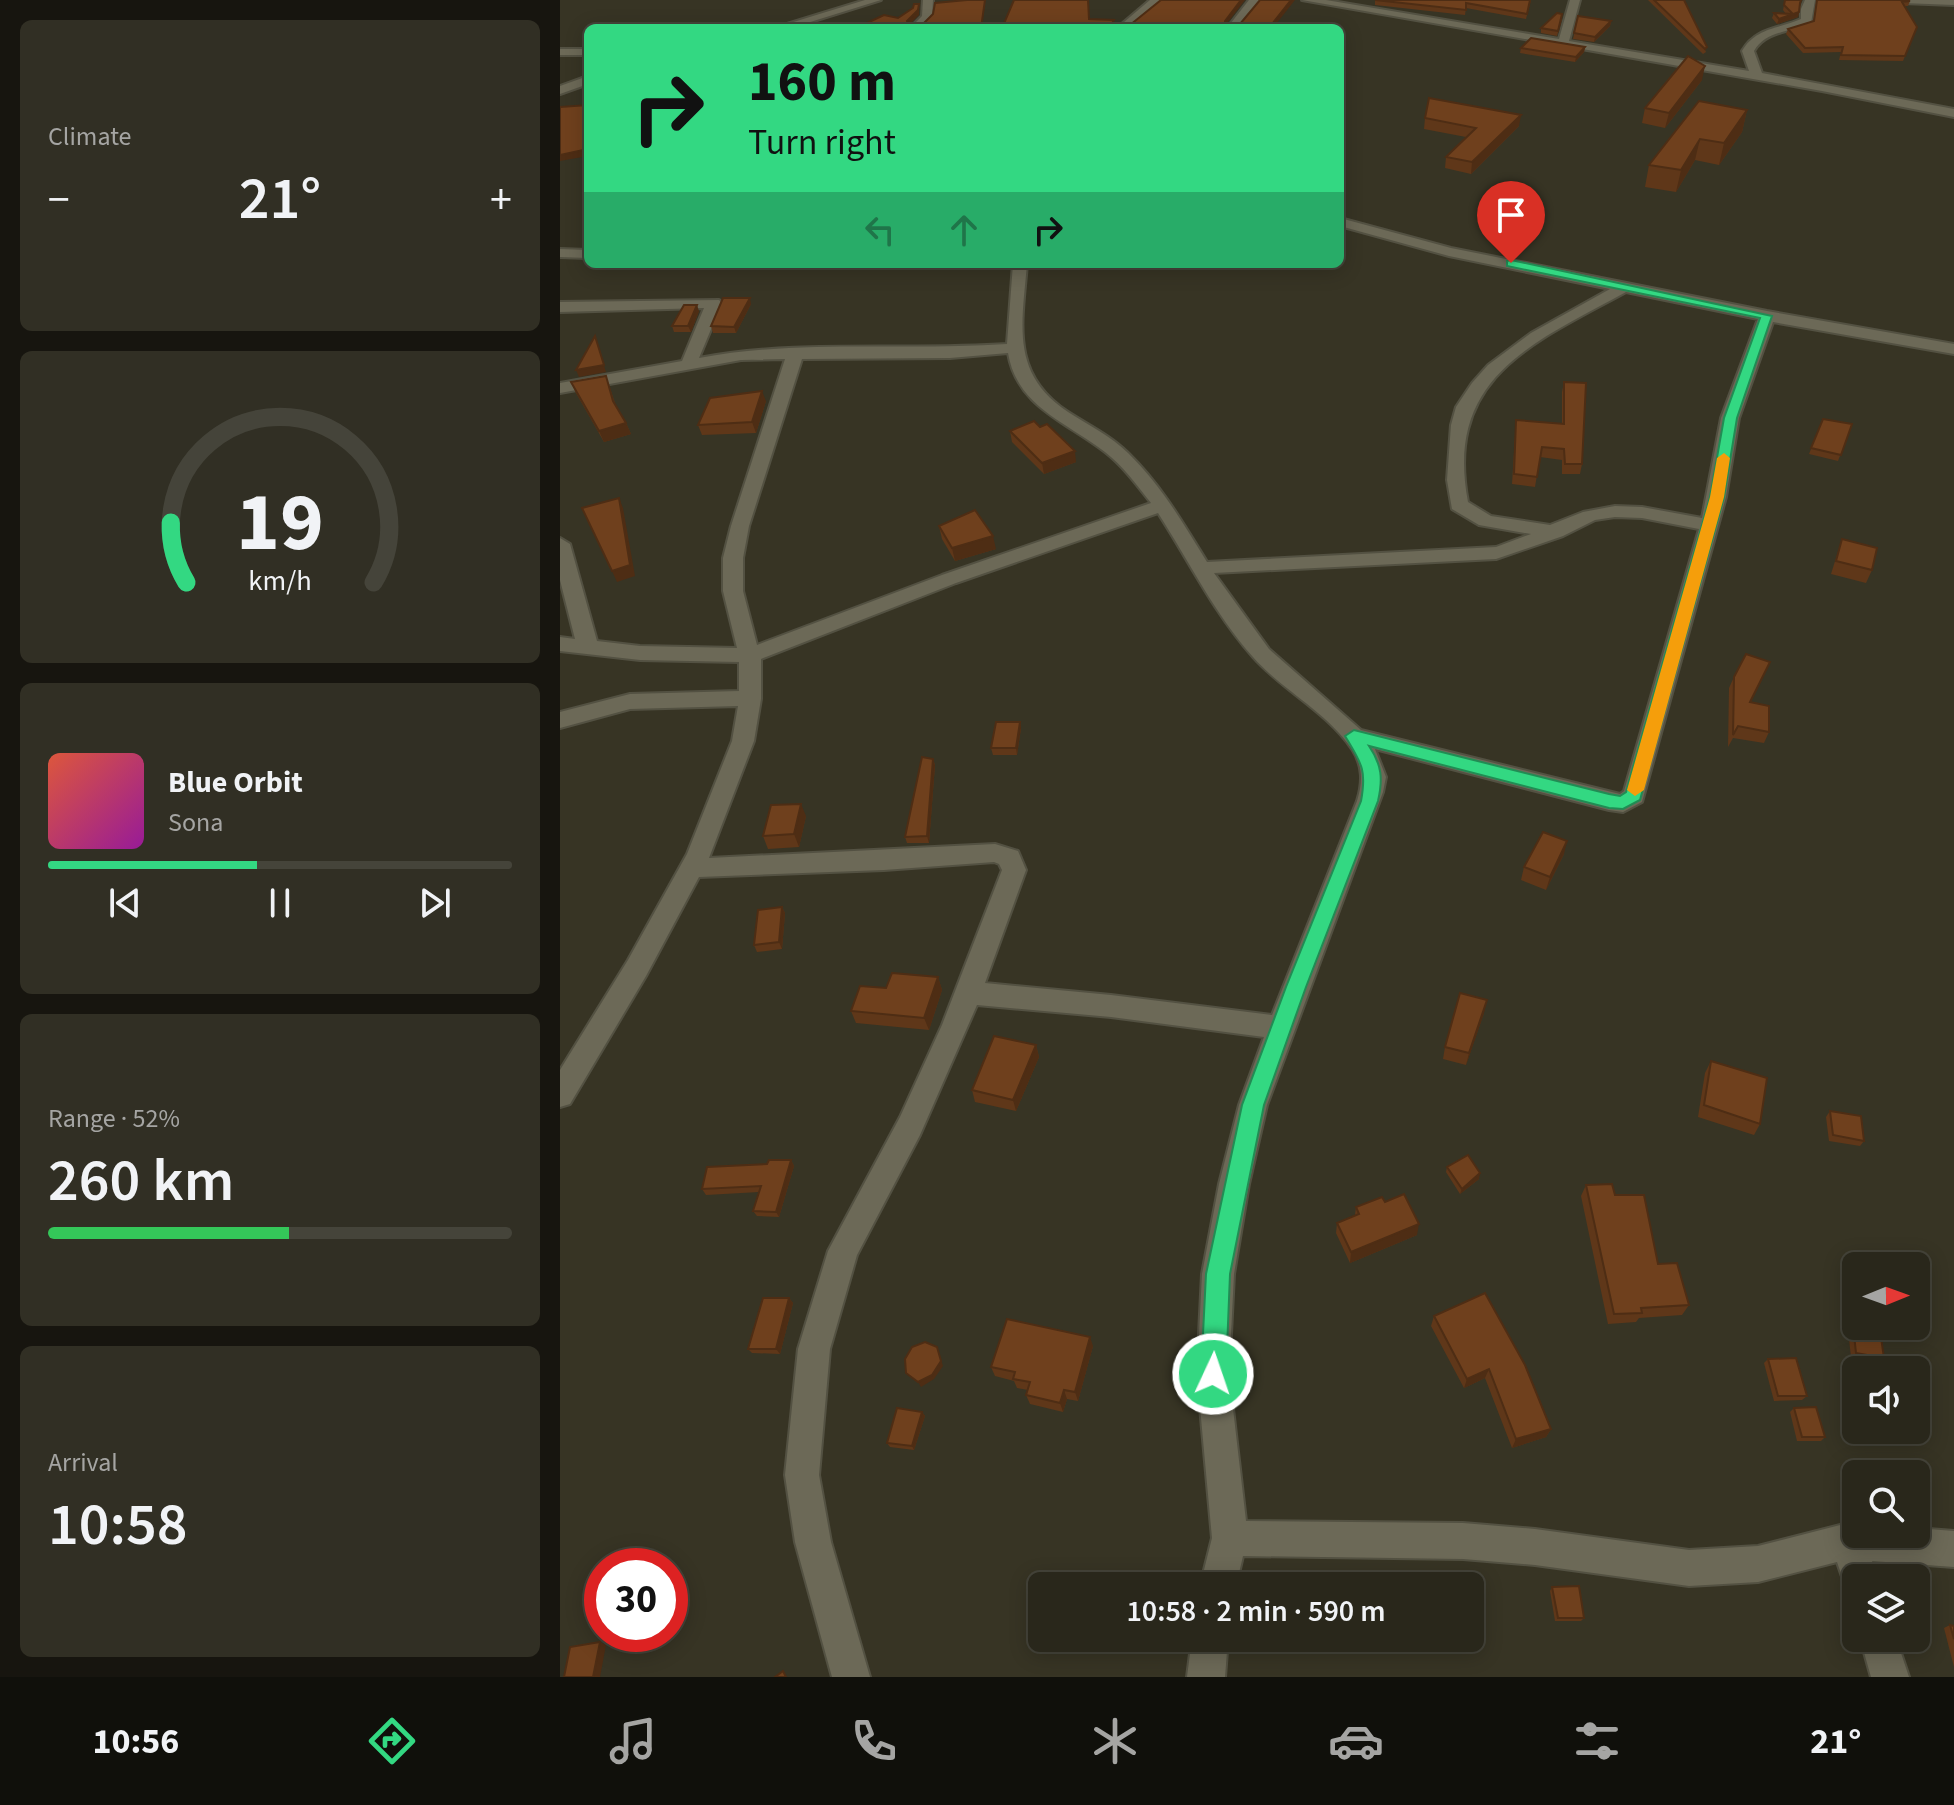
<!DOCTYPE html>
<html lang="en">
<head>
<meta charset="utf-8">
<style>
	:root { --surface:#29271b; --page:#312f24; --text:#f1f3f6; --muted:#a5a5a3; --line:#45443a; --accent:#33d882 }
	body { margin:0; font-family:"Source Sans 3",sans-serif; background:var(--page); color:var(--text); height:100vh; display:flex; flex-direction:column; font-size:30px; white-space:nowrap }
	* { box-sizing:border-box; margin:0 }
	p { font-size:26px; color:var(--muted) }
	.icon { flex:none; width:44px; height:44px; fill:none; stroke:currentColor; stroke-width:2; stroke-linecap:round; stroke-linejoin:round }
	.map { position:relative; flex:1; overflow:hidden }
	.sheet { display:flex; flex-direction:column; gap:20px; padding:20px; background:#17150f; width:560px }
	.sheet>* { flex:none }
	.top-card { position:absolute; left:24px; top:24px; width:760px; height:244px; border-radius:12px; box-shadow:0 4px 20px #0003,0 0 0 2px var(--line); background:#33d882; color:#111; overflow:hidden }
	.needle { width:52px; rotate:89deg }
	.fabs { position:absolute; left:1282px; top:1252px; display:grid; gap:16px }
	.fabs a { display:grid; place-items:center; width:88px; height:88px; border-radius:12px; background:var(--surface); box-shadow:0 4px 20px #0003,0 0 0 2px var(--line); font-size:40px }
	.speed { position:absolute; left:24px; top:1548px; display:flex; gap:16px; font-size:40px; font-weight:700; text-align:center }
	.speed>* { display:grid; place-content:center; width:104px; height:104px; border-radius:50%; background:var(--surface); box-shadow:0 4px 20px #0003,0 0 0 2px var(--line); line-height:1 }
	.speed .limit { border:12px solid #d22; background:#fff; color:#111 }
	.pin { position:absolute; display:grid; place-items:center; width:68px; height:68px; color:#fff; margin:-82px -34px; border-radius:50% 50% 50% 0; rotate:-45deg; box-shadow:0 0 8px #0007 }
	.pin .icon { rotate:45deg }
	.me { position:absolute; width:88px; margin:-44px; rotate:3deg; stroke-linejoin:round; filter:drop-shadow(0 0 6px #0008) }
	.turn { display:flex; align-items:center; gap:28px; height:168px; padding:0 32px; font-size:36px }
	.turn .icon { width:104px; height:104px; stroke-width:2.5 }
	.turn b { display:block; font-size:56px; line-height:68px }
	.lanes { display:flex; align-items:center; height:76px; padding:0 32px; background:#0003; justify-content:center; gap:40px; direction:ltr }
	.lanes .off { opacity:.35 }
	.big { font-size:60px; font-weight:600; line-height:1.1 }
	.sheet .widget { flex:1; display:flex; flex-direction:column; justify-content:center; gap:12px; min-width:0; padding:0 28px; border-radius:12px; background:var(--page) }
	.sheet .dial { align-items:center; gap:0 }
	.dial svg { height:208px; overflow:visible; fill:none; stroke:var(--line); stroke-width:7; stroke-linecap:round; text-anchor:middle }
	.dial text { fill:var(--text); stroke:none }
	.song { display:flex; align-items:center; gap:24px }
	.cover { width:96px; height:96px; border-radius:12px; background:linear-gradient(135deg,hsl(10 70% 55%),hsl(300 70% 35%)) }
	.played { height:8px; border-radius:4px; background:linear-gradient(90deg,var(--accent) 45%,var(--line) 45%) }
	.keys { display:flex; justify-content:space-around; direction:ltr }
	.heat { display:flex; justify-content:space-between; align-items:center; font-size:44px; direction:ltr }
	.charge { height:12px; border-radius:6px; background:linear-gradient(90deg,#34c759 52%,var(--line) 0) }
	.trip { position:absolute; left:468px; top:1572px; width:456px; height:80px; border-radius:12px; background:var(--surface); box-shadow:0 4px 20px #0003,0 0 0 2px var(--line); font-weight:600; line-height:80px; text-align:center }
	.dock { display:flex; height:128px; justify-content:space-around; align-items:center; background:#10100b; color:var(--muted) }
	.dock .icon { width:56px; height:56px }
	.dock .current { color:var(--accent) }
	.dock b { font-size:36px; color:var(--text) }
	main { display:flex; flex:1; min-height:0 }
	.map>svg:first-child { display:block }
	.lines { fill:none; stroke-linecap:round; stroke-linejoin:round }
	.street-casing { stroke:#535142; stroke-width:4 }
	.street { fill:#6c6957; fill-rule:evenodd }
	.wall { fill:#5f3719 }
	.shaded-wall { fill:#4e2d14 }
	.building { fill:#6f401d; stroke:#4e2d14; stroke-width:2 }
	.route { fill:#33d882; stroke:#218c54; stroke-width:2 }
	.slow { fill:#f59e0b }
</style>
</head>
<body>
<main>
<section class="sheet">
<div class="widget"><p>Climate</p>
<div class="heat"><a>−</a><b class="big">21°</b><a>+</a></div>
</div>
<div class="widget dial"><svg viewBox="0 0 100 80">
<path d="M14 69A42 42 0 1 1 86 69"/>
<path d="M14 69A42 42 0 0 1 8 46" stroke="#33d882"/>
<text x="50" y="56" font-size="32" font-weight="700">19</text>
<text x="50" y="72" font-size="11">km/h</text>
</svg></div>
<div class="widget">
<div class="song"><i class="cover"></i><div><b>Blue Orbit</b><p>Sona</p></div></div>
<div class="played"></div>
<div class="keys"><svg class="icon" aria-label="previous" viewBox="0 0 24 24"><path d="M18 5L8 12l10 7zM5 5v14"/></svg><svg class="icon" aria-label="pause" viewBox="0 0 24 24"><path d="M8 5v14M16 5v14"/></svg><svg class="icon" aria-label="next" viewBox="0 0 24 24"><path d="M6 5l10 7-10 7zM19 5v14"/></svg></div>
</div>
<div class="widget"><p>Range · 52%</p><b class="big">260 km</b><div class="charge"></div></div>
<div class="widget"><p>Arrival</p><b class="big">10:58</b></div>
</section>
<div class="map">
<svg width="1394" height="1677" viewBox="0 0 1394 1677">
	<rect width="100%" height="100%" fill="#373424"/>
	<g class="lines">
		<g class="street-casing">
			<g id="street">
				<polygon points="305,0 321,0 231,28 214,28"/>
				<polygon points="363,0 373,0 372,17 361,28 350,28 362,16"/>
				<polygon points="590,0 604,0 590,8 568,28 557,28"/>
				<polygon points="689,0 700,0 678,28 667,28"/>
				<path d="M742 0H766L999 39 1010 0H1020L1009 41 1189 71 1182 51C1196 27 1219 29 1241 19V9L1245 0H1255L1251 23C1231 32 1205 31 1194 51L1202 73 1394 109V117L1262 91Z"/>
				<polygon points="1338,0 1394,0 1394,5 1343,3"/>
				<rect x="0" y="49" width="28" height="6"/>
				<polygon points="28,76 28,84 0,94 0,86"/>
				<path d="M780 218 891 248 1207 311 1394 344V354L1213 322 1179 418 1166 497 1082 802 1063 812 1049 810 815 749 826 777 823 792 707 1105 689 1184 674 1274 669 1374 686 1521 903 1523 975 1529 1129 1550 1198 1546 1288 1523 1296 1524V1534H1356V1528L1394 1531V1567L1312 1561 1318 1578H1296V1594L1287 1591 1277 1562 1198 1582 1129 1586 975 1565 903 1559 683 1556 676 1586H640L652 1538 637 1374 642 1274 659 1184 679 1105 704 1037 551 1017 417 1005 360 1135 297 1255 270 1349 259 1475 271 1542 310 1677H272L235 1542 225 1475 238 1349 268 1251 340 1117 382 1025 442 870 439 864 434 862 324 870 139 877 86 976 10 1104 0 1107V1070L68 960 127 854 172 741 178 706 70 709 0 728V712L70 694 179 691V662L80 660 0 651V637L15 639 0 580V538L10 544 37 641 80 646 177 648 163 591V558L171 526 225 359 181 360 0 393V383L122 361 144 308 0 312V302L159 300 162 303 139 358C240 339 345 351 447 344L453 264H467C462 324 450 374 508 412 528 425 551 436 568 453 601 485 623 523 647 562L936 547 971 534 919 525 892 509 887 480 891 425 896 407 912 383 928 365 971 333 1050 289 889 256 780 226ZM1066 292 1198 319 1161 418 1142 518 1082 507 1055 506 1023 512 990 525 931 516 908 502C884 377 973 343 1066 292ZM448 353C457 407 507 422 545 452 563 466 577 485 591 503L382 575 197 645 183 591V558L189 526 242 359 390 358ZM598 513C629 561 654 613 693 657 722 690 766 711 792 749 803 766 803 782 797 801L712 1015 551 995 425 983 466 870 458 851 435 844 149 858 194 741 201 699V659L396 583ZM1055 517 1082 518 1139 529 1064 791 1060 794 801 730 709 649 654 573 936 559 1003 536 1035 520Z"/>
				<polygon points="0,249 28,250 28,258 0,257"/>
				<polygon points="632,1638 668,1638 665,1677 627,1677"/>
				<polygon points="1300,1638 1336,1638 1349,1677 1311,1677"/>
			</g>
		</g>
		<use href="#street" class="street"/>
	</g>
	<g class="wall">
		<polygon points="815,0 971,0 966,19 906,8 905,15 815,5"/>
		<polygon points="1088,0 1124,0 1146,52 1143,54"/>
		<polygon points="1225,0 1240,6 1238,17 1217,24 1212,18 1214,13 1226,14 1223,10"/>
		<polygon points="1350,1 1348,6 1345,6 1357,27 1343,61 1279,60 1281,52 1243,53 1226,34 1228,29 1253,21"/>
		<polygon points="1018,16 1051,21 1050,26 1034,42 1013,39"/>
		<polygon points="1002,19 997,36 981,33 981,28"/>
		<polygon points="1025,47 1024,52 1015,62 960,53 961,48"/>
		<polygon points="1142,80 1105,128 1082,123 1085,108"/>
		<polygon points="1187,110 1182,132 1159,165 1135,160 1116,192 1085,187 1089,165"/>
		<polygon points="865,118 959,126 911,174 885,168 886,157 906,137 864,129"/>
		<polygon points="191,304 176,333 153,333 151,326"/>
		<polygon points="139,311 131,332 114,332 112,326"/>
		<polygon points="46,376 56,406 66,423 71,434 44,442 16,393 11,382"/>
		<polygon points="1004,382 1022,464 1020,474 1002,474 1002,460 980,457 975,487 952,484 956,420 1002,424 1002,392"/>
		<polygon points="206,401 196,433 142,435 138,425"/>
		<polygon points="1263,419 1292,424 1278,461 1249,454"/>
		<polygon points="480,427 516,462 484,474 452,442 450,431"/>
		<polygon points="379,526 436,549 395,561 382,539"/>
		<polygon points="1282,539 1312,570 1306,583 1271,574"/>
		<polygon points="1205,673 1191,702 1209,732 1204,743 1173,738 1168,747 1169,688 1174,677"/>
		<polygon points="460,722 461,728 457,755 433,755 431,748"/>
		<polygon points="373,759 375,765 369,843 347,843 345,837"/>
		<polygon points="246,816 239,847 208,849 203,836"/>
		<polygon points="1004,854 986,890 961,880 964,867"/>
		<polygon points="222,907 225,913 222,949 197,952 194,945"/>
		<polygon points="378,977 382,990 369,1030 296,1023 291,1011 326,988"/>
		<polygon points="924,1013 906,1065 883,1059 885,1047"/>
		<polygon points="476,1045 479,1057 456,1111 415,1102 412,1090"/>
		<polygon points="1151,1061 1200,1124 1194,1135 1138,1117 1145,1073"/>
		<polygon points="1270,1111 1304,1141 1300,1146 1269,1141 1266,1117"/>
		<polygon points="231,1160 234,1166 219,1217 197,1216 193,1211 199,1192 146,1195 142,1189 207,1164"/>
		<polygon points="887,1167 919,1179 900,1194 886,1172"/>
		<polygon points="1026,1185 1055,1195 1098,1264 1129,1305 1122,1315 1079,1318 1076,1322 1048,1324 1021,1196"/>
		<polygon points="825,1202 857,1235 790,1263 776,1233 777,1223 795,1215 796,1207"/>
		<polygon points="229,1298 233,1303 220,1354 192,1353 188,1349"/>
		<polygon points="874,1316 991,1429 986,1437 952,1448 925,1378 904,1388 871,1326"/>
		<polygon points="1293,1325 1324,1358 1319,1363 1291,1357 1288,1330"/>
		<polygon points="533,1346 518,1401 507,1399 503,1412 470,1404 466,1395 468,1390 457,1388 454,1381 435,1376 431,1367"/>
		<polygon points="1208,1359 1247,1396 1242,1400 1214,1401 1204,1363"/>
		<polygon points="1234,1408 1265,1437 1261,1441 1237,1441 1230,1412"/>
		<polygon points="362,1412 365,1416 354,1450 330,1447 327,1443"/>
		<polygon points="992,1587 1024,1618 1021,1621 995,1621 990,1591"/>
		<polygon points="1390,1625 1394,1626 1394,1667 1384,1628"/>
	</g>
	<g class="shaded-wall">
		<polygon points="681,0 685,0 665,26 665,21"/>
		<polygon points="731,0 735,0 713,28 709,28"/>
		<polygon points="359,4 359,15 348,26 347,21"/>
		<polygon points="1239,12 1238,17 1217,24 1219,19"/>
		<polygon points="1051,21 1050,26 1034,42 1035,37"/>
		<polygon points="1025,47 1024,52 1015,62 1016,57"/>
		<polygon points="1145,66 1142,80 1105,128 1109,113"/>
		<polygon points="1187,110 1182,132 1159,165 1164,143"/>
		<polygon points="961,115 959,126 911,174 912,162"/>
		<polygon points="1140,139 1135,160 1116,192 1121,170"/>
		<polygon points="28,149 28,156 0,161 0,155"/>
		<polygon points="190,298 191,304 176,333 174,327"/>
		<polygon points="137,305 139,311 131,332 128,326"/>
		<polygon points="35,336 46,372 19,377 16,370"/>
		<polygon points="202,391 206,401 196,433 192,422"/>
		<polygon points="66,423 71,434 44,442 39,431"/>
		<polygon points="515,451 516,462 484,474 482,463"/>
		<polygon points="59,498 63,508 75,576 57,582 52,571"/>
		<polygon points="433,536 436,549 395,561 392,548"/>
		<polygon points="460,722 461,728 457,755 456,748"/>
		<polygon points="373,759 375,765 369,843 367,836"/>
		<polygon points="241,804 246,816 239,847 234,834"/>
		<polygon points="1007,841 1004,854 986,890 990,877"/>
		<polygon points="222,907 225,913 222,949 219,942"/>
		<polygon points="378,977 382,990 369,1030 364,1018"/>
		<polygon points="927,1000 924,1013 906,1065 909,1053"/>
		<polygon points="476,1045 479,1057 456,1111 453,1100"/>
		<polygon points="231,1160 234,1166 219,1217 216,1212"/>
		<polygon points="920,1173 919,1179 900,1194 902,1189"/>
		<polygon points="859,1224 857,1235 790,1263 791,1252"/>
		<polygon points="229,1298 233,1303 220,1354 216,1349"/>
		<polygon points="530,1337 533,1346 518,1401 515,1392"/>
		<polygon points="377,1347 383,1366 374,1379 361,1387 358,1382"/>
		<polygon points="929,1369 925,1378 904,1388 907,1379"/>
		<polygon points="504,1390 507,1399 503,1412 500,1403"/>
		<polygon points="362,1412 365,1416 354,1450 352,1446"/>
		<polygon points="991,1429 986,1437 952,1448 956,1439"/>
		<polygon points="40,1642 46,1645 40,1677 33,1677"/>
	</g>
	<g class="building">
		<polygon points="407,0 425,0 421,28 296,28 324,15 338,18 353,8 354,4 359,4 358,10 347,21 349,26 362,25 373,14 375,3"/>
		<polygon points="454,0 528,0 529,19 554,20 549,28 442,28"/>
		<polygon points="601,0 681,0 665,21 665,25 680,24 700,0 731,0 709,28 595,28 570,25"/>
		<polygon points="815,0 970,0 967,14 906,3 906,10"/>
		<polygon points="1094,0 1124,0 1147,47 1145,49"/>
		<polygon points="1225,0 1241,0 1240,3 1239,12 1219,19 1214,13 1233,14 1224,5"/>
		<polygon points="1257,0 1346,0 1350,1 1342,2 1357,27 1345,56 1281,55 1283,47 1245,48 1228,29 1254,21"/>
		<polygon points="997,13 1002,14 998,31 981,28"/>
		<polygon points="1018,16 1051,21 1035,37 1014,33"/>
		<polygon points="971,38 1025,47 1016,57 961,48"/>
		<polygon points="1128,56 1145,66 1109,113 1085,108"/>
		<polygon points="869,98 961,115 912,162 886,157 916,128 865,118"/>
		<polygon points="1139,101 1187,110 1164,143 1140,139 1121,170 1089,165"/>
		<polygon points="28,105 28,149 0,155 0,107"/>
		<polygon points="163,298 190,298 174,327 151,326"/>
		<polygon points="124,305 137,305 128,326 112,326"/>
		<polygon points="35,336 44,365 16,370"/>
		<polygon points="46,376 53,401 66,423 39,431 11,382"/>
		<polygon points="1004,382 1026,383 1022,464 1005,464 1004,449 982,447 977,477 954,474 956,420 1004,424"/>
		<polygon points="202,391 192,422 138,425 150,398"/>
		<polygon points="1263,419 1292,424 1281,455 1251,448"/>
		<polygon points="474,421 480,427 487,424 515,451 482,463 450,431"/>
		<polygon points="59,498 70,565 52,571 22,508"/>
		<polygon points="415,510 433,536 392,548 379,526"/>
		<polygon points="1282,539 1317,548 1312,570 1276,561"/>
		<polygon points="1186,654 1210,662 1190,702 1209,706 1209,732 1178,726 1173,735 1174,677"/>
		<polygon points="436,722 460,722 456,748 431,748"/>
		<polygon points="362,757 373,759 367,836 345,837"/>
		<polygon points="241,804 234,834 203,836 211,805"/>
		<polygon points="983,832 1007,841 990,877 964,867"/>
		<polygon points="222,907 219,942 194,945 198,910"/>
		<polygon points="332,973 378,977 364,1018 291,1011 300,986 326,988"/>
		<polygon points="900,993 927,1000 909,1053 885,1047"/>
		<polygon points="434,1036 476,1045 453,1100 412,1090"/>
		<polygon points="1151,1061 1207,1078 1200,1124 1144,1105"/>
		<polygon points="1270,1111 1301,1116 1304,1141 1273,1135"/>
		<polygon points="908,1155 920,1173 902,1189 887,1167"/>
		<polygon points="209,1160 231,1160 216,1212 193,1211 201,1186 142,1189 147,1167 207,1164"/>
		<polygon points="1052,1184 1055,1195 1084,1195 1098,1264 1117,1263 1129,1305 1081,1308 1082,1313 1054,1314 1026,1185"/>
		<polygon points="844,1194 859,1224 791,1252 777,1223 799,1214 796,1207 822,1197 825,1202"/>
		<polygon points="925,1293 965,1365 991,1429 956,1439 929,1369 907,1379 874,1316"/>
		<polygon points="203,1298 229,1298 216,1349 188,1349"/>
		<polygon points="447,1319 530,1337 515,1392 504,1390 500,1403 466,1395 470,1382 453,1379 455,1372 431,1367"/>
		<polygon points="1293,1325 1320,1330 1324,1358 1296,1353"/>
		<polygon points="365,1342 377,1347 381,1361 372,1375 358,1382 346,1373 345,1359 352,1347"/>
		<polygon points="1236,1358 1247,1396 1218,1396 1208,1359"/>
		<polygon points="1256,1407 1265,1437 1242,1437 1234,1408"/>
		<polygon points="337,1408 362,1412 352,1446 327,1443"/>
		<polygon points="1019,1586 1024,1618 998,1618 992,1587"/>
		<polygon points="1390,1625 1394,1626 1394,1639"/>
		<polygon points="40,1642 33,1677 4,1677 10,1647"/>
		<polygon points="223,1671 226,1677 215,1677"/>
	</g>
	<path class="route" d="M951 260 1212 316 1177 418 1164 497 1080 800 1063 809 1049 808 809 746C822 765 823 779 818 801L746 987 704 1105 670 1274 666 1374 662 1383 653 1387 644 1383 641 1374 646 1274 682 1105 726 987 801 801C807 769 801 763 785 736L794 730 1049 794 1060 796 1066 792 1150 497 1164 418 1200 318 947 266V261Z"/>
	<polygon class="slow" points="1164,453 1170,458 1164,497 1084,790 1075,796 1067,790 1150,497 1157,458"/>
</svg>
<div class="fabs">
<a><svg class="needle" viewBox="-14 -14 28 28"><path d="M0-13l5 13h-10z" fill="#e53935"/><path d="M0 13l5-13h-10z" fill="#a5a5a3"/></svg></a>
<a><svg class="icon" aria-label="sound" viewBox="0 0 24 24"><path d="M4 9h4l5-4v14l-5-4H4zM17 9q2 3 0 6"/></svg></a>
<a><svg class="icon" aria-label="search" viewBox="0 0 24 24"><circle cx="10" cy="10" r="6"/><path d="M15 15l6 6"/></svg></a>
<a><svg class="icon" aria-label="layers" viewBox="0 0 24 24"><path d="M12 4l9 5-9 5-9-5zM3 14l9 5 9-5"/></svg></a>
</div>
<div class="speed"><div class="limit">30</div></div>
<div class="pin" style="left:951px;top:263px;background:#d93025"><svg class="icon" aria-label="arrive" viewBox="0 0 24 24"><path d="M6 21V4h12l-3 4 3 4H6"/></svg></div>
<svg class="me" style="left:653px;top:1374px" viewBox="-20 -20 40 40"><circle r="17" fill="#33d882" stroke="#fff" stroke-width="3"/><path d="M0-11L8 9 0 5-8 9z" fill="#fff"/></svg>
<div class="trip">10:58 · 2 min · 590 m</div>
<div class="top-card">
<div class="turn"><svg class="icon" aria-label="right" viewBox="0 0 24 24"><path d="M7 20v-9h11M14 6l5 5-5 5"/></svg><div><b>160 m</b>Turn right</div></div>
<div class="lanes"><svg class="icon off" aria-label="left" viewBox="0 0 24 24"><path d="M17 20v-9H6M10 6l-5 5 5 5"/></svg><svg class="icon off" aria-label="ahead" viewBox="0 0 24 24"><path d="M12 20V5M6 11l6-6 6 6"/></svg><svg class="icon" aria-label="right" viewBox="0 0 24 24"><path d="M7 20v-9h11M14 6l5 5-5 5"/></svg></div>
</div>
</div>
</main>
<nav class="dock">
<b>10:56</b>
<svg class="icon current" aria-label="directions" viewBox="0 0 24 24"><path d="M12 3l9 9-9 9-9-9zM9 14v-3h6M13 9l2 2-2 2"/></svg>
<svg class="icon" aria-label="music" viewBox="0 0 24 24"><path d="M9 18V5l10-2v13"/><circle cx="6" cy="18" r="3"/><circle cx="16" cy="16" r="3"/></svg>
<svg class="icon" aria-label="phone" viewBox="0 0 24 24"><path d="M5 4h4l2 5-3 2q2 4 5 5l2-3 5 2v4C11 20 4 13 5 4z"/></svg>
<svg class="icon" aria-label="climate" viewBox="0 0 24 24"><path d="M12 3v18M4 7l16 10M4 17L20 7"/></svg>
<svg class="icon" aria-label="car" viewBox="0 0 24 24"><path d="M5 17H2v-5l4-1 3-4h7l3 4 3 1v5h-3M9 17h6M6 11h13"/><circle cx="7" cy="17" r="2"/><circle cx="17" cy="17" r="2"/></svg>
<svg class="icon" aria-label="filters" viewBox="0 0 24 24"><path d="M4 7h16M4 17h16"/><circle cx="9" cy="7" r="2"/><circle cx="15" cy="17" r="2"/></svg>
<b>21°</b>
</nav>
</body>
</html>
